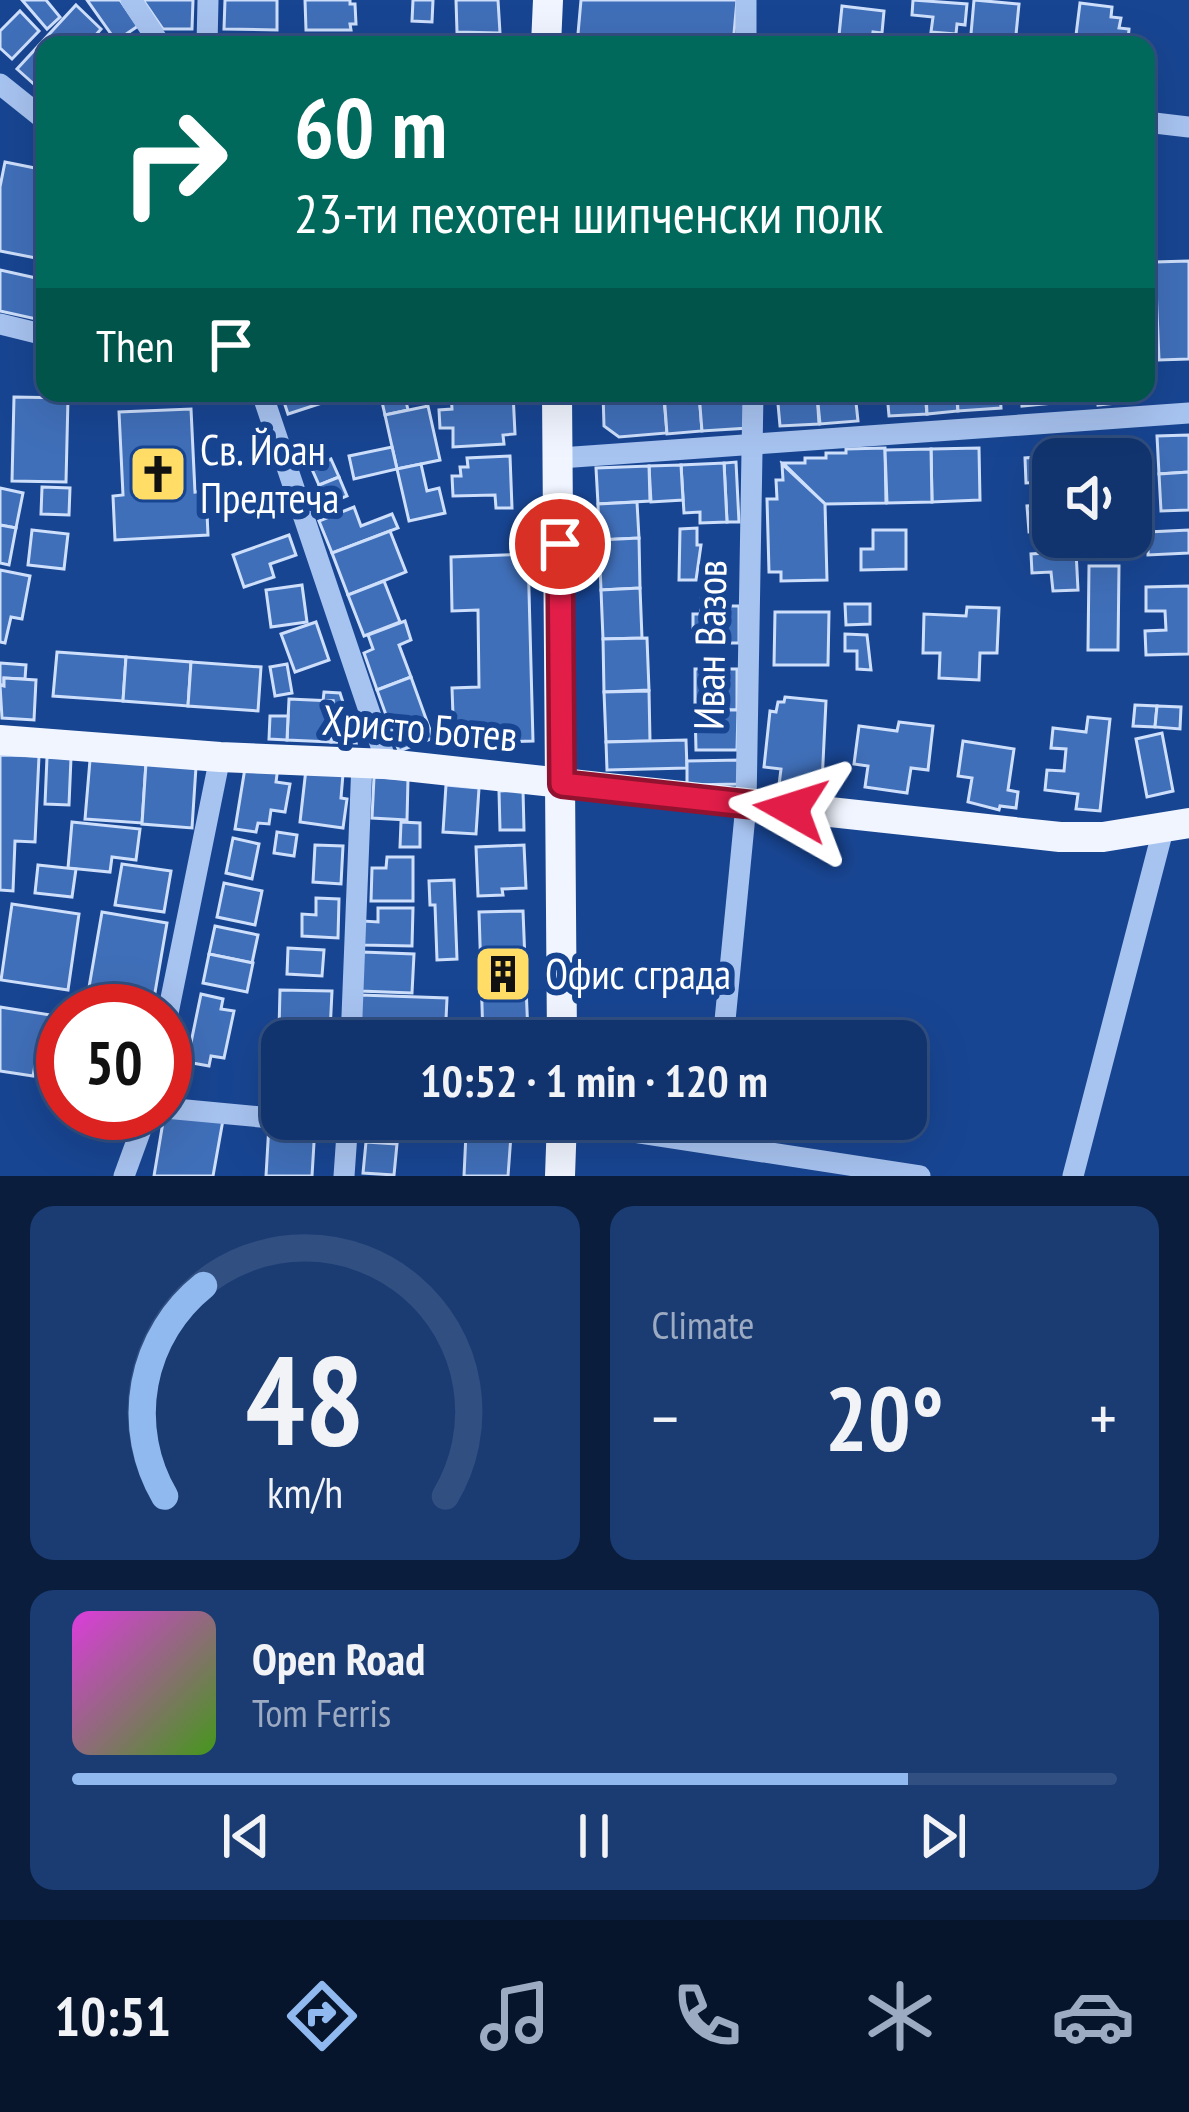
<!DOCTYPE html>
<html lang="en">
<head>
<meta charset="utf-8">
<style>
	:root { --surface:#12346e; --page:#1b3c73; --text:#f1f3f6; --muted:#9caac2; --line:#314f81; --accent:#90b9f0 }
	body { margin:0; font-family:"PT Sans Narrow",sans-serif; background:var(--page); color:var(--text); height:100vh; display:flex; flex-direction:column; font-size:45px; white-space:nowrap }
	* { box-sizing:border-box; margin:0 }
	p { font-size:39px; color:var(--muted) }
	.icon { flex:none; width:66px; height:66px; fill:none; stroke:currentColor; stroke-width:2; stroke-linecap:round; stroke-linejoin:round }
	.map { position:relative; height:1176px; overflow:hidden }
	.drawer { display:flex; flex-direction:column; gap:30px; padding:30px; background:#0a1d3c; flex:1 }
	.drawer>* { flex:none }
	.top-card { position:absolute; left:36px; top:36px; width:1119px; height:366px; border-radius:24px; box-shadow:0 12px 48px #0002,0 0 0 3px var(--line); background:#00695c; color:#fff; overflow:hidden }
	.fabs { position:absolute; left:1032px; top:438px; display:grid; gap:24px }
	.fabs a { display:grid; place-items:center; width:120px; height:120px; border-radius:24px; background:var(--surface); box-shadow:0 12px 48px #0002,0 0 0 3px var(--line); font-size:60px }
	.speed { position:absolute; left:36px; top:984px; display:flex; gap:24px; font-size:60px; font-weight:700; text-align:center }
	.speed>* { display:grid; place-content:center; width:156px; height:156px; border-radius:50%; background:var(--surface); box-shadow:0 12px 48px #0002,0 0 0 3px var(--line); line-height:1 }
	.speed .limit { border:18px solid #d22; background:#fff; color:#111 }
	.pin { position:absolute; display:grid; place-items:center; width:102px; height:102px; color:#fff; margin:-51px; border:6px solid #fff; border-radius:50%; box-shadow:0 3px 12px #0007 }
	.me { position:absolute; width:132px; margin:-66px; rotate:276deg; stroke-linejoin:round; filter:drop-shadow(0 0 9px #0008) }
	.turn { display:flex; align-items:center; gap:42px; height:252px; padding:0 60px; font-size:54px }
	.turn .icon { width:156px; height:156px; stroke-width:2.5 }
	.turn b { display:block; font-size:84px; line-height:102px }
	.then { display:flex; align-items:center; height:114px; padding:0 60px; background:#0003; gap:24px; font-size:45px }
	.big { font-size:90px; font-weight:700; line-height:1.1 }
	.drawer .card { flex:1; display:flex; flex-direction:column; justify-content:center; gap:18px; min-width:0; padding:0 42px; border-radius:24px; background:var(--page) }
	.drawer .dial { align-items:center; gap:0 }
	.dial svg { height:312px; overflow:visible; fill:none; stroke:var(--line); stroke-width:7; stroke-linecap:round; text-anchor:middle }
	.dial text { fill:var(--text); stroke:none }
	.song { display:flex; align-items:center; gap:36px }
	.cover { width:144px; height:144px; border-radius:18px; background:linear-gradient(135deg,hsl(300 70% 55%),hsl(100 70% 35%)) }
	.played { height:12px; border-radius:6px; background:linear-gradient(90deg,var(--accent) 80%,var(--line) 80%) }
	.keys { display:flex; justify-content:space-around; direction:ltr }
	.heat { display:flex; justify-content:space-between; align-items:center; font-size:66px; direction:ltr }
	.drawer .tiles { flex:1; display:grid; gap:30px; grid-template-columns:1fr 1fr }
	.card:last-child { grid-column:span 2 }
	.trip { position:absolute; left:261px; top:1020px; width:666px; height:120px; border-radius:24px; background:var(--surface); box-shadow:0 12px 48px #0002,0 0 0 3px var(--line); font-weight:700; line-height:120px; text-align:center }
	.menu { display:flex; height:192px; justify-content:space-around; align-items:center; background:#07152c; color:var(--muted) }
	.menu .icon { width:84px; height:84px }
	.menu .selected { color:var(--accent) }
	.menu b { font-size:54px; color:var(--text) }
	.map>svg:first-child { display:block }
	.building { fill:#406fb9; stroke:#cedffb; stroke-width:3 }
	.lines { fill:none; stroke-linecap:round; stroke-linejoin:round }
	.path { stroke:#a7c3f0; stroke-width:4.5; stroke-dasharray:6 9; stroke-linecap:butt }
	.minor { stroke:#a7c3f0; stroke-width:21 }
	.major { stroke:#f0f5ff; stroke-width:30 }
	.route-casing { stroke:#92132f; stroke-width:30 }
	.route { stroke:#e11d48; stroke-width:21 }
	.labels { text-anchor:middle; stroke-width:12; stroke-linejoin:round; paint-order:stroke }
	.poi-label { font-size:42px; fill:#fff; stroke:#184592; text-anchor:start }
	.street-label { font-size:42px; fill:#fff; stroke:#184592 }
</style>
</head>
<body>
<div class="map">
<svg width="1189" height="1176" viewBox="0 0 1189 1176">
	<rect width="100%" height="100%" fill="#184592"/>
	<g class="building">
		<polygon points="22,0 46,0 60,17 47,29"/>
		<polygon points="87,0 120,0 138,26 116,41"/>
		<polygon points="143,0 193,0 192,29 163,29"/>
		<polygon points="225,0 277,0 277,30 224,29"/>
		<polygon points="305,0 350,0 350,4 355,4 356,24 350,24 351,30 306,30"/>
		<polygon points="413,0 433,0 432,22 412,21"/>
		<polygon points="456,0 498,0 500,33 457,32"/>
		<polygon points="581,0 737,0 733,45 577,45"/>
		<polygon points="913,0 967,4 965,25 957,24 956,34 931,32 933,17 912,15"/>
		<polygon points="974,0 1019,4 1015,45 970,45"/>
		<polygon points="1080,3 1112,7 1111,17 1121,18 1119,28 1129,29 1128,41 1137,41 1137,45 1075,43"/>
		<polygon points="76,5 101,29 87,45 45,45 45,94 17,69"/>
		<polygon points="842,6 884,11 882,33 873,32 871,45 838,45"/>
		<polygon points="20,11 39,31 12,59 0,48 0,31"/>
		<polygon points="5,162 45,170 45,239 41,259 0,251 0,187"/>
		<polygon points="1189,261 1189,359 1159,360 1155,262"/>
		<polygon points="0,270 45,280 45,321 0,311"/>
		<polygon points="281,393 325,393 328,401 288,414"/>
		<polygon points="380,393 404,393 408,410 385,415"/>
		<polygon points="451,393 513,393 515,434 503,435 504,444 453,447 453,428 440,428 439,410 452,409"/>
		<polygon points="603,393 634,393 635,401 664,399 667,433 619,437 604,426"/>
		<polygon points="664,393 699,393 702,431 667,434"/>
		<polygon points="699,393 751,393 749,428 702,431"/>
		<polygon points="777,393 817,393 819,424 780,426"/>
		<polygon points="817,393 855,393 858,421 820,424"/>
		<polygon points="887,393 925,393 927,414 889,416"/>
		<polygon points="926,393 956,393 958,411 927,414"/>
		<polygon points="957,393 1000,393 1001,408 958,411"/>
		<polygon points="1021,393 1054,393 1055,403 1022,406"/>
		<polygon points="1097,393 1134,393 1135,401 1098,405"/>
		<polygon points="14,397 68,398 66,482 12,481"/>
		<polygon points="428,406 440,460 397,469 385,415"/>
		<polygon points="191,409 195,492 206,491 208,535 115,540 113,496 123,495 119,412"/>
		<polygon points="1189,435 1189,472 1159,474 1157,436"/>
		<polygon points="1084,440 1085,459 1053,459 1053,530 1029,532 1027,506 1046,505 1044,482 1026,483 1025,458 1064,455 1064,441"/>
		<polygon points="392,447 397,469 354,479 349,456"/>
		<polygon points="885,448 886,503 825,504 783,463 805,463 805,458 826,458 826,453 846,453 846,449"/>
		<polygon points="979,448 980,500 932,502 931,449"/>
		<polygon points="931,449 932,502 887,503 885,450"/>
		<polygon points="510,456 512,508 496,508 495,495 453,496 452,476 461,476 460,467 468,467 467,458"/>
		<polygon points="331,459 339,477 319,485 311,467"/>
		<polygon points="736,462 739,522 727,522 724,463"/>
		<polygon points="724,463 727,522 700,523 700,512 684,513 681,465"/>
		<polygon points="421,464 427,491 439,488 445,513 409,521 397,469"/>
		<polygon points="782,464 825,504 827,580 781,581 781,572 769,572 767,499 777,499 776,480 783,480"/>
		<polygon points="681,465 683,500 651,502 649,466"/>
		<polygon points="649,466 650,501 598,504 596,468"/>
		<polygon points="1189,472 1189,510 1161,511 1159,474"/>
		<polygon points="339,477 347,496 327,504 319,485"/>
		<polygon points="42,487 70,488 69,515 41,514"/>
		<polygon points="0,488 23,493 16,528 0,525"/>
		<polygon points="637,502 639,538 599,540 598,504"/>
		<polygon points="354,507 361,526 392,514 398,528 332,553 319,521"/>
		<polygon points="0,525 16,528 9,565 0,563"/>
		<polygon points="697,528 697,545 701,545 696,580 679,580 680,529"/>
		<polygon points="32,530 68,534 64,569 28,565"/>
		<polygon points="873,530 906,530 906,569 861,570 861,549 873,549"/>
		<polygon points="1189,530 1189,553 1148,555 1148,532"/>
		<polygon points="390,531 406,572 348,595 332,553"/>
		<polygon points="289,535 296,555 270,564 274,577 244,587 233,555"/>
		<polygon points="639,538 640,588 601,590 599,540"/>
		<polygon points="1076,551 1078,590 1053,591 1051,572 1032,573 1031,554"/>
		<polygon points="528,554 533,741 454,743 452,688 479,687 478,610 452,611 451,557"/>
		<polygon points="1089,566 1119,566 1118,650 1088,650"/>
		<polygon points="0,570 30,576 22,619 11,617 5,643 0,642"/>
		<polygon points="384,581 400,622 364,636 348,595"/>
		<polygon points="302,585 307,622 271,627 266,590"/>
		<polygon points="1189,586 1189,654 1146,655 1145,631 1166,630 1165,611 1146,611 1146,587"/>
		<polygon points="640,588 642,638 603,639 601,590"/>
		<polygon points="701,599 724,599 724,606 739,606 739,643 706,643 706,634 693,634 693,614 701,614"/>
		<polygon points="845,604 870,604 870,624 846,625"/>
		<polygon points="967,607 999,608 997,653 980,653 979,680 939,678 940,653 923,653 924,614 966,616"/>
		<polygon points="775,612 829,612 828,665 774,665"/>
		<polygon points="405,621 411,640 399,645 411,677 377,690 364,653 373,649 368,635"/>
		<polygon points="316,622 329,660 295,672 281,634"/>
		<polygon points="845,634 867,635 871,670 857,669 857,651 845,651"/>
		<polygon points="647,638 649,690 604,692 603,639"/>
		<polygon points="57,652 126,657 123,701 53,696"/>
		<polygon points="126,657 191,662 188,706 123,701"/>
		<polygon points="191,662 261,667 258,711 188,706"/>
		<polygon points="0,663 26,665 25,679 4,678 4,685 0,685"/>
		<polygon points="287,664 292,693 275,696 270,667"/>
		<rect x="695" y="669" width="42" height="41"/>
		<polygon points="411,677 433,738 399,751 377,690"/>
		<polygon points="4,678 36,680 34,720 2,718 0,685 4,686"/>
		<polygon points="649,691 650,741 606,742 604,692"/>
		<polygon points="324,692 340,693 356,743 331,742 333,701 323,701"/>
		<polygon points="785,697 826,701 822,783 811,782 809,796 778,793 781,769 764,767 770,711 776,712 778,702 784,702"/>
		<polygon points="289,699 333,701 331,742 287,740"/>
		<polygon points="1135,705 1157,706 1155,727 1133,726"/>
		<polygon points="1157,706 1181,707 1180,729 1155,727"/>
		<polygon points="695,710 738,710 737,750 696,750"/>
		<polygon points="270,716 288,716 287,740 269,739"/>
		<polygon points="1088,717 1110,719 1100,811 1076,809 1078,794 1045,790 1047,770 1064,771 1066,749 1051,748 1053,728 1086,732"/>
		<polygon points="899,722 933,726 928,770 911,768 907,793 865,787 868,766 854,764 859,726 897,731"/>
		<polygon points="1162,733 1173,791 1147,797 1136,739"/>
		<polygon points="686,740 687,768 607,770 606,742"/>
		<polygon points="963,741 1014,749 1008,790 1018,792 1016,808 1000,806 999,810 968,802 972,778 958,776"/>
		<polygon points="0,755 39,756 35,842 15,841 13,891 0,890"/>
		<polygon points="47,757 71,758 69,805 45,804"/>
		<polygon points="90,760 146,763 142,823 85,819"/>
		<polygon points="741,760 741,784 687,785 687,761"/>
		<polygon points="246,762 278,767 276,782 290,784 285,812 271,810 269,824 258,823 256,832 235,829"/>
		<polygon points="146,763 196,767 192,828 142,824"/>
		<polygon points="306,769 343,774 341,798 347,799 343,828 300,822"/>
		<polygon points="374,777 408,779 407,820 372,818"/>
		<polygon points="446,785 479,788 476,834 443,832"/>
		<polygon points="523,790 524,830 500,830 499,791"/>
		<polygon points="72,822 140,829 136,860 112,857 110,872 68,868"/>
		<polygon points="401,822 420,823 420,847 400,847"/>
		<polygon points="277,832 297,835 294,856 274,853"/>
		<polygon points="233,838 259,844 252,879 226,873"/>
		<polygon points="315,845 343,846 341,884 313,882"/>
		<polygon points="524,845 526,888 502,889 503,895 478,896 476,847"/>
		<polygon points="387,857 413,857 413,901 371,901 372,868 386,868"/>
		<polygon points="122,864 171,871 164,912 115,905"/>
		<polygon points="38,865 76,869 72,897 35,893"/>
		<polygon points="454,880 457,959 437,960 435,905 430,905 429,881"/>
		<polygon points="224,883 262,891 255,925 217,917"/>
		<polygon points="316,898 339,899 338,938 302,936 302,914 316,915"/>
		<polygon points="12,904 79,914 68,990 1,980"/>
		<polygon points="378,908 413,908 412,946 362,945 363,921 378,922"/>
		<polygon points="523,911 528,1035 483,1037 479,912"/>
		<polygon points="102,912 167,923 153,1004 88,993"/>
		<polygon points="215,926 258,935 252,963 209,954"/>
		<polygon points="288,948 324,950 322,976 287,974"/>
		<polygon points="362,952 414,954 412,993 360,991"/>
		<polygon points="209,954 253,963 247,992 203,983"/>
		<polygon points="280,990 332,991 330,1032 279,1030"/>
		<polygon points="201,994 223,999 221,1009 234,1011 224,1058 211,1056 209,1066 187,1062"/>
		<polygon points="360,995 447,998 445,1041 359,1038"/>
		<polygon points="0,1007 63,1017 63,1070 35,1065 33,1076 0,1071"/>
		<polygon points="279,1030 330,1032 330,1041 282,1041 282,1073 276,1072"/>
		<polygon points="165,1110 223,1120 213,1176 154,1176"/>
		<polygon points="269,1124 315,1126 312,1176 266,1176"/>
		<polygon points="466,1133 511,1135 508,1176 464,1176"/>
		<polygon points="366,1142 397,1144 394,1175 363,1173"/>
	</g>
	<g class="lines">
		<polyline class="path" points="482,1126 537,1123"/>
		<g class="minor">
			<polyline points="131,0 160,44 183,45"/>
			<polyline points="207,45 208,0"/>
			<polyline points="746,45 746,0"/>
			<polyline points="0,84 45,120"/>
			<polyline points="1146,122 1189,127"/>
			<polyline points="0,324 45,335"/>
			<polyline points="262,393 387,764"/>
			<polyline points="560,458 1189,413"/>
			<polyline points="165,1028 220,757"/>
			<polyline points="351,1041 362,762"/>
			<polyline points="723,1041 746,805 753,393"/>
			<polyline points="165,1108 282,1119"/>
			<polyline points="284,1119 458,1128"/>
			<polyline points="562,1121 920,1176"/>
			<polyline points="714,1143 716,1119"/>
			<polyline points="124,1176 147,1113"/>
			<polyline points="344,1176 348,1119"/>
			<polyline points="1073,1176 1163,830"/>
		</g>
		<g class="major">
			<polyline points="546,45 548,0"/>
			<polyline points="557,393 562,1041"/>
			<polyline points="0,740 220,757 387,764 1060,837 1103,837 1189,823"/>
			<polyline points="560,1176 562,1119"/>
		</g>
	</g>
	<g class="lines">
		<g class="route-casing">
			<polyline id="route" points="560,544 562,784 791,809"/>
		</g>
		<use href="#route" class="route"/>
	</g>
	<defs>
		<g id="church-square" transform="scale(3)"><rect x="-9" y="-9" width="18" height="18" rx="4" fill="#fd6" stroke="#184592"/><path d="M-1.2-6h2.4v3.5h3.3v2.4h-3.3V6h-2.4V-.1h-3.3v-2.4h3.3Z" fill="#111"/></g>
		<g id="building-square" transform="scale(3)"><rect x="-9" y="-9" width="18" height="18" rx="4" fill="#fd6" stroke="#184592"/><path d="M-4-6H4V6H1V3H-1V6H-4ZM-2.5-4.3h1.7v1.8h-1.7ZM.8-4.3h1.7v1.8H.8ZM-2.5-1h1.7V.8h-1.7ZM.8-1h1.7V.8H.8Z" fill="#111"/></g>
	</defs>
	<g fill-rule="evenodd">
		<use href="#church-square" x="158" y="474"/>
		<use href="#building-square" x="503" y="974"/>
	</g>
	<g class="labels">
		<g class="poi-label">
			<text x="200" y="465">Св. Йоан<tspan x="200" dy="48">Предтеча</tspan></text>
			<text x="545" y="989">Офис сграда</text>
		</g>
		<g class="street-label">
			<text transform="translate(710 645) rotate(-89)" y="15">Иван Вазов</text>
			<text transform="translate(420 728) rotate(5)" y="15">Христо Ботев</text>
		</g>
	</g>
</svg>
<div class="fabs">
<a><svg class="icon" aria-label="sound" viewBox="0 0 24 24"><path d="M4 9h4l5-4v14l-5-4H4zM17 9q2 3 0 6"/></svg></a>
</div>
<div class="speed"><div class="limit">50</div></div>
<div class="pin" style="left:560px;top:544px;background:#d93025"><svg class="icon" aria-label="arrive" viewBox="0 0 24 24"><path d="M6 21V4h12l-3 4 3 4H6"/></svg></div>
<svg class="me" style="left:791px;top:809px" viewBox="-20 -20 40 40"><path d="M0-17L14 15 0 8-14 15z" fill="#e11d48" stroke="#fff" stroke-width="4"/></svg>
<div class="trip">10:52 · 1 min · 120 m</div>
<div class="top-card">
<div class="turn"><svg class="icon" aria-label="right" viewBox="0 0 24 24"><path d="M7 20v-9h11M14 6l5 5-5 5"/></svg><div><b>60 m</b>23-ти пехотен шипченски полк</div></div>
<div class="then">Then<svg class="icon" aria-label="arrive" viewBox="0 0 24 24"><path d="M6 21V4h12l-3 4 3 4H6"/></svg></div>
</div>
</div>
<section class="drawer">
<div class="tiles">
<div class="card dial"><svg viewBox="0 0 100 80">
<path d="M14 69A42 42 0 1 1 86 69"/>
<path d="M14 69A42 42 0 0 1 24 15" stroke="#90b9f0"/>
<text x="50" y="56" font-size="32" font-weight="700">48</text>
<text x="50" y="72" font-size="11">km/h</text>
</svg></div>
<div class="card"><p>Climate</p>
<div class="heat"><a>−</a><b class="big">20°</b><a>+</a></div>
</div>
<div class="card">
<div class="song"><i class="cover"></i><div><b>Open Road</b><p>Tom Ferris</p></div></div>
<div class="played"></div>
<div class="keys"><svg class="icon" aria-label="previous" viewBox="0 0 24 24"><path d="M18 5L8 12l10 7zM5 5v14"/></svg><svg class="icon" aria-label="pause" viewBox="0 0 24 24"><path d="M8 5v14M16 5v14"/></svg><svg class="icon" aria-label="next" viewBox="0 0 24 24"><path d="M6 5l10 7-10 7zM19 5v14"/></svg></div>
</div>
</div>
</section>
<nav class="menu">
<b>10:51</b>
<svg class="icon selected" aria-label="directions" viewBox="0 0 24 24"><path d="M12 3l9 9-9 9-9-9zM9 14v-3h6M13 9l2 2-2 2"/></svg>
<svg class="icon" aria-label="music" viewBox="0 0 24 24"><path d="M9 18V5l10-2v13"/><circle cx="6" cy="18" r="3"/><circle cx="16" cy="16" r="3"/></svg>
<svg class="icon" aria-label="phone" viewBox="0 0 24 24"><path d="M5 4h4l2 5-3 2q2 4 5 5l2-3 5 2v4C11 20 4 13 5 4z"/></svg>
<svg class="icon" aria-label="climate" viewBox="0 0 24 24"><path d="M12 3v18M4 7l16 10M4 17L20 7"/></svg>
<svg class="icon" aria-label="car" viewBox="0 0 24 24"><path d="M5 17H2v-5l4-1 3-4h7l3 4 3 1v5h-3M9 17h6M6 11h13"/><circle cx="7" cy="17" r="2"/><circle cx="17" cy="17" r="2"/></svg>
</nav>
</body>
</html>
